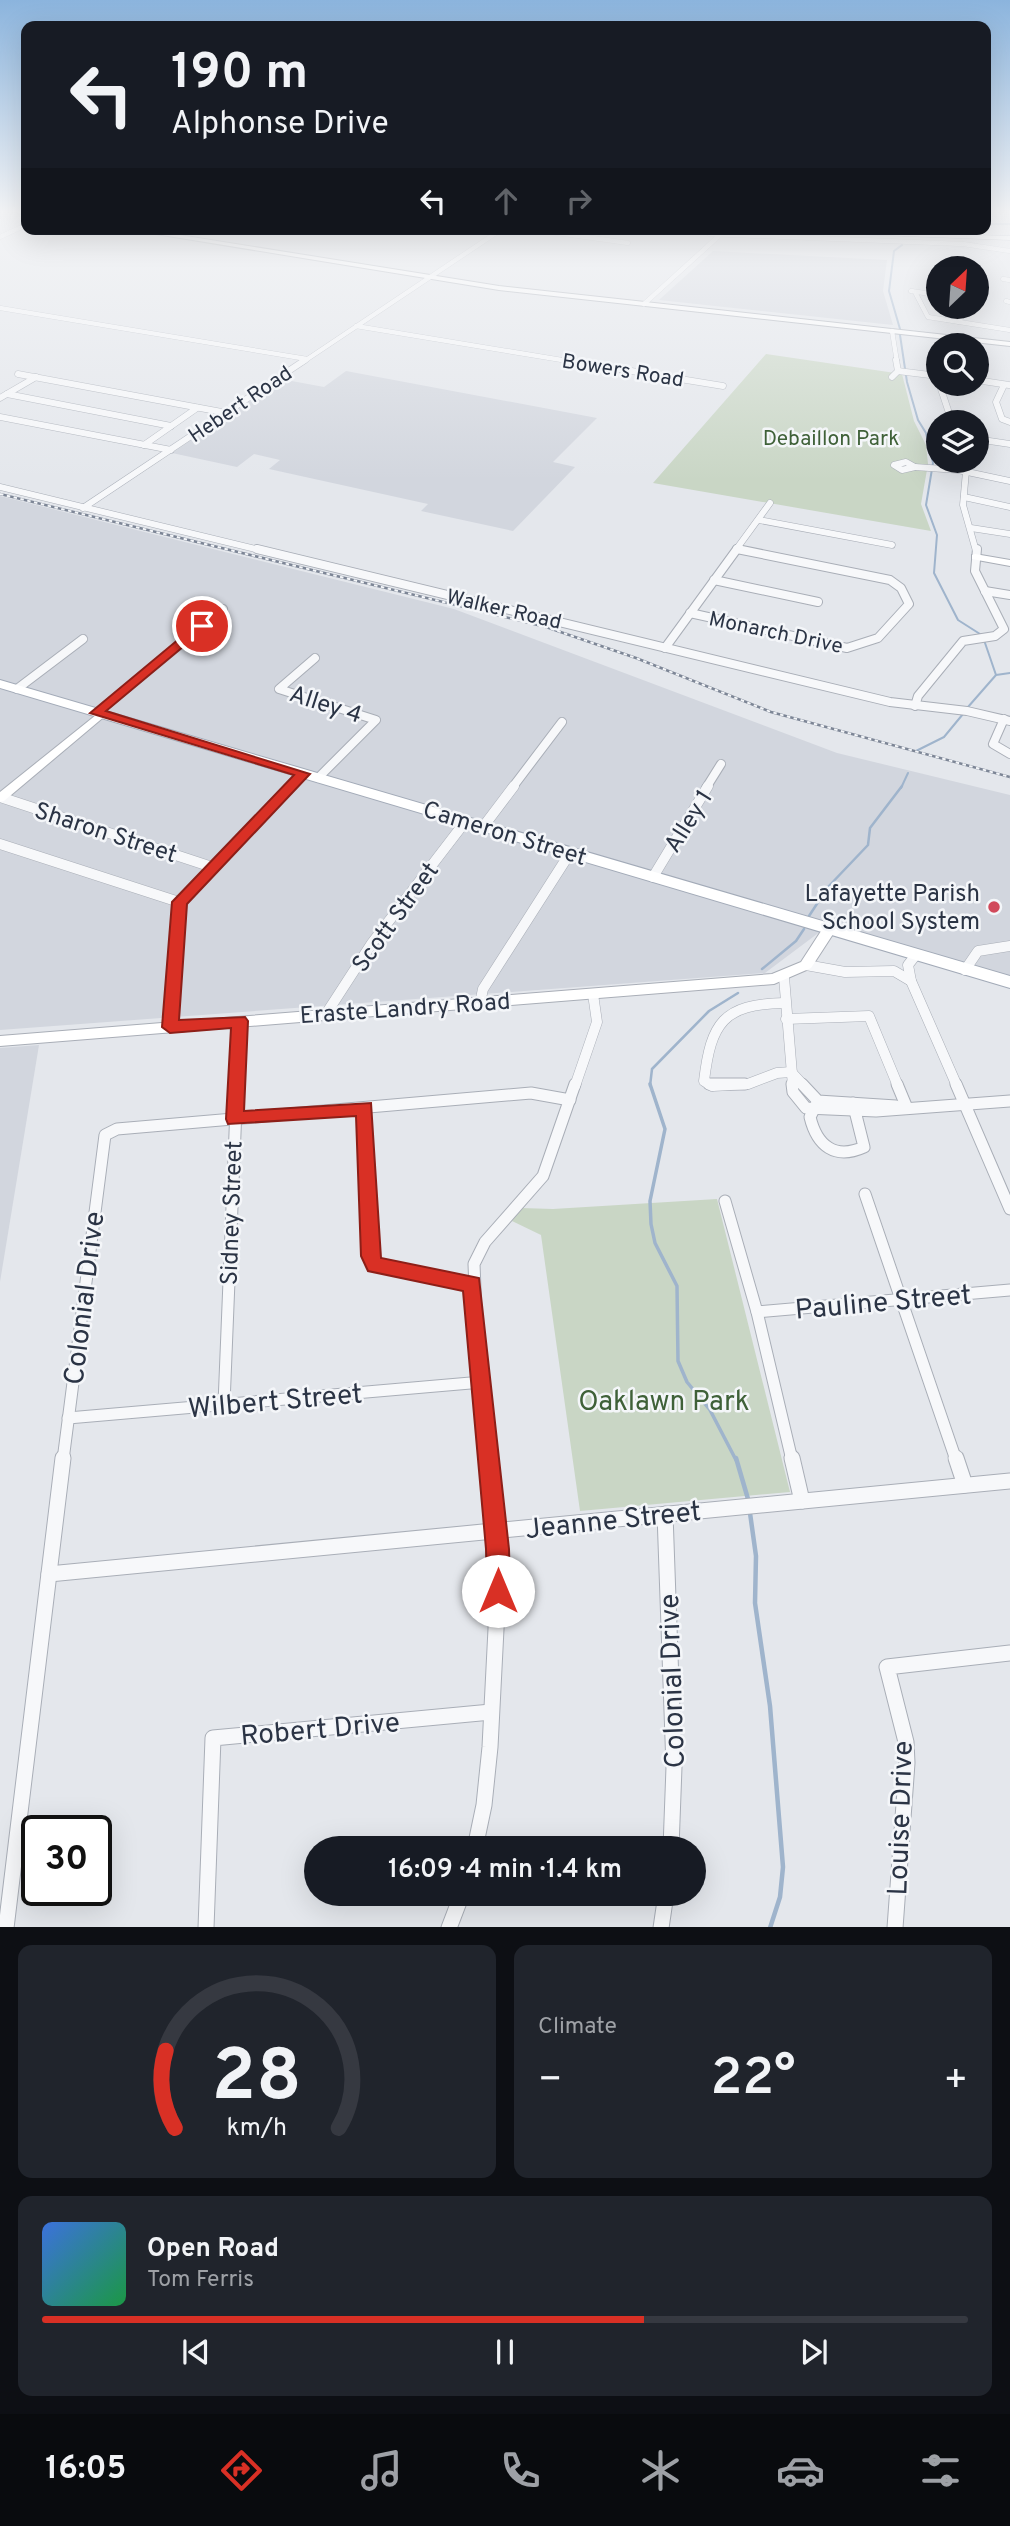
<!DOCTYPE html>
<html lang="en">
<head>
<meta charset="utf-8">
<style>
	:root { --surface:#171b24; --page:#20242c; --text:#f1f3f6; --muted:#9ea1a6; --line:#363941; --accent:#d93025 }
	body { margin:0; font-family:Overpass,sans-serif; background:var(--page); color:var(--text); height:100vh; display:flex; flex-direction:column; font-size:26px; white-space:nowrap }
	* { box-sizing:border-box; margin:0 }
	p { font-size:23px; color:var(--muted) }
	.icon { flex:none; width:38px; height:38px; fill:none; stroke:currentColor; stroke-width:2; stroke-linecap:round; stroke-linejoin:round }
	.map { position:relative; height:1927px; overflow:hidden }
	.side { display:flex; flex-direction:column; gap:18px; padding:18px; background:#0d0f14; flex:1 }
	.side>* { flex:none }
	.guide { position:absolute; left:21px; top:21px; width:970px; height:214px; border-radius:14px; box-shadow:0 7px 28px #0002; background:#171b24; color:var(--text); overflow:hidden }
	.needle { width:46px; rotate:25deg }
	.controls { position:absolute; left:926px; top:256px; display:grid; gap:14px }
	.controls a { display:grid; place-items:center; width:63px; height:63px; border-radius:50%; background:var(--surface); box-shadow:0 7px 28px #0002; font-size:35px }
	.speed { position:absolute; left:21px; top:1815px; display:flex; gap:14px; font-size:35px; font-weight:700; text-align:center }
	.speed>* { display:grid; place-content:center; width:91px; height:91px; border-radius:50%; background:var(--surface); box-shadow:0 7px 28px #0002; line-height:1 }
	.speed .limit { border:4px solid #111; border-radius:10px; background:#fff; color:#111 }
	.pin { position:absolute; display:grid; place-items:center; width:60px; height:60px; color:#fff; margin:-30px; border:4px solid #fff; border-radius:50%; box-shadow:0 2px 7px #0007 }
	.me { position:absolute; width:77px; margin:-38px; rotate:0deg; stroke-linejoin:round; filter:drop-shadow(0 0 5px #0008) }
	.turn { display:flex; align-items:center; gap:24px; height:147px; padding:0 35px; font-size:32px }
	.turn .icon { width:91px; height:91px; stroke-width:2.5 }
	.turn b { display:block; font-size:49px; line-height:60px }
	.lanes { display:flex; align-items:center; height:66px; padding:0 35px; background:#0003; justify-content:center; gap:35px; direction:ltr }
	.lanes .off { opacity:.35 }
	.big { font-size:52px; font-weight:600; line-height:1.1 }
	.side .card { flex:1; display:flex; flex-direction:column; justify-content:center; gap:10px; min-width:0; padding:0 24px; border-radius:14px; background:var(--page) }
	.side .dial { align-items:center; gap:0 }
	.dial svg { height:182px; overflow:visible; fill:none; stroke:var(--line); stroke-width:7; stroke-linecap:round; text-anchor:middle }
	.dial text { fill:var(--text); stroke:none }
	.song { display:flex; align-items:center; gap:21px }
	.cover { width:84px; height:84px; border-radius:10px; background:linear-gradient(135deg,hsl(220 70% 55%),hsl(140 70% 35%)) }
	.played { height:7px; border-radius:4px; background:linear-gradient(90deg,var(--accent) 65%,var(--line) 65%) }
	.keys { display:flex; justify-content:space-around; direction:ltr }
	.heat { display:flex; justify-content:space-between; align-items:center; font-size:38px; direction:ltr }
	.side .tiles { flex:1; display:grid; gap:18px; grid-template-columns:1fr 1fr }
	.card:last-child { grid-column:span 2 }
	.trip { position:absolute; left:304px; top:1836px; width:402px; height:70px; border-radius:35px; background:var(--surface); box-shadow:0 7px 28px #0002; font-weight:600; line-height:70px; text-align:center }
	.tab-bar { display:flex; height:112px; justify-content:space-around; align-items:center; background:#090b0e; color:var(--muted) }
	.tab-bar .icon { width:49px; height:49px }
	.tab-bar .active { color:var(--accent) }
	.tab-bar b { font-size:32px; color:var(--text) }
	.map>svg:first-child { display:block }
	.built { fill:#d2d6de }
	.green { fill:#c9d6c5 }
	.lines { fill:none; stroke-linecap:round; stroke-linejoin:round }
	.stream-far3 { stroke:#9fb4cc; stroke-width:2 }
	.stream-far2 { stroke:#9fb4cc; stroke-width:2.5 }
	.stream-far1 { stroke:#9fb4cc; stroke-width:3.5 }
	.stream { stroke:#9fb4cc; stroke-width:4.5 }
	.street-far5-casing { stroke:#a9aeb7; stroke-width:5 }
	.street-far4-casing { stroke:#a9aeb7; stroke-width:7 }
	.street-far3-casing { stroke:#a9aeb7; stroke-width:10 }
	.street-far2-casing { stroke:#a9aeb7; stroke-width:11 }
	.street-far1-casing { stroke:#a9aeb7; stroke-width:13 }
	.street-casing { stroke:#a9aeb7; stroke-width:17 }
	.secondary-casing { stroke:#a9aeb7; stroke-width:2 }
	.primary-casing { stroke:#a3abb8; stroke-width:2 }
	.highway-casing { stroke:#8b94a3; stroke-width:1 }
	.street-far5 { stroke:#f7f8fa; stroke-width:4.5 }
	.street-far4 { stroke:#f7f8fa; stroke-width:6 }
	.street-far3 { stroke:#f7f8fa; stroke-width:8 }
	.street-far2 { stroke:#f7f8fa; stroke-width:10 }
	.street-far1 { stroke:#f7f8fa; stroke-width:11 }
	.street { stroke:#f7f8fa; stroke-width:15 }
	.secondary { fill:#fff; fill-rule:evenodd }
	.primary { fill:#fff; fill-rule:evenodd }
	.highway { fill:#fff; fill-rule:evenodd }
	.rail-casing { stroke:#7d8696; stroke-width:2.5 }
	.rail { stroke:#f4f6f9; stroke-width:2; stroke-dasharray:3.5; stroke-linecap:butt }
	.route { fill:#d93025; stroke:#8d1f18; stroke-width:2 }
	.poi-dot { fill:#d1495b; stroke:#f4f6f9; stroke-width:2.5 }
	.labels { text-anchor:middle; stroke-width:5; stroke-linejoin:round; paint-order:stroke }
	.far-street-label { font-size:21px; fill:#2b3445; stroke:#f4f6f9 }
	.far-park-label { font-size:21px; fill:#3f6138; stroke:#f4f6f9 }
	.street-label { font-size:24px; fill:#2b3445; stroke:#f4f6f9 }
	.poi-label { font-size:24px; fill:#2b3445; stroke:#f4f6f9; text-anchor:end }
	.near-street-label { font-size:28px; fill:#2b3445; stroke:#f4f6f9 }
	.near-park-label { font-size:28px; fill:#3f6138; stroke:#f4f6f9 }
</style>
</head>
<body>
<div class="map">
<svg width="1010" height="1928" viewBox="0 0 1010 1928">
	<rect width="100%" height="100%" fill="#e4e7ec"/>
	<g class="built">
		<polygon points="713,251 887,260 883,291 893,325 659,300"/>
		<polygon points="346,371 597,418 553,462 575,467 513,531 421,511 428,504 269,469 280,460 254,454 237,467 172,453 281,379 324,387"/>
		<polygon points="0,496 454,609 837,753 1010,795 1010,980 829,925 765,973 0,1030"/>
		<polygon points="39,1045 0,1282 0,1048"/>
	</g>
	<g class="green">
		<polygon points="766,354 902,374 914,421 926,445 928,464 921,504 931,531 653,483"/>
		<polygon points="717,1199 790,1492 580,1511 541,1235 512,1221 521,1208 553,1209"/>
	</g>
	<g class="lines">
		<g class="stream-far3">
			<polyline points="985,224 1010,224"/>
			<polyline points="900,329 889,291 894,251 902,245"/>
			<polyline points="900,335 907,382 918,420 926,433 933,463 926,505 937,535 934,573 958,620 980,634"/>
			<polyline points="984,640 996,675"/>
			<polyline points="968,707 996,675 1010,673"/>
			<polyline points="916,751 944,737 963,714"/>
			<polyline points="901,788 908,773"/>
		</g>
		<g class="stream-far2">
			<polyline points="809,916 828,887 868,845 870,828 902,786"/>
			<polyline points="762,969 796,941 804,929"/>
			<polyline points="650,1086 652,1069 709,1011 738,993"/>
		</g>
		<polyline class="stream-far1" points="650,1084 665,1129 650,1201 651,1224 655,1243 677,1286 678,1361 687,1382 710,1410 736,1460"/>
		<g class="stream">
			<polyline points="736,1458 748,1499"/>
			<polyline points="750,1513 756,1556 755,1603 770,1706 783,1867 780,1897 770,1928"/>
		</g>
		<g class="street-far5-casing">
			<g id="street-far5">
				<polyline points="529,229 628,243"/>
				<polyline points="709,234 963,244 1010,251"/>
				<polyline points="0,237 26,225"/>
				<polyline points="1003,279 1010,280"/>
				<polyline points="911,291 938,295"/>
				<polyline points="916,294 928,317 1010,330"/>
				<polyline points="1006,301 1010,302"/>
				<polyline points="644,304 721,234"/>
				<polyline points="959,306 963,314 959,322"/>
				<polyline points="0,308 307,359"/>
				<polyline points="356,326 574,362"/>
				<polyline points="892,331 897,362"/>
				<polyline points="303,362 502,229"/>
			</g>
		</g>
		<g class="street-far4-casing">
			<g id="street-far4">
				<polyline points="564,360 723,386"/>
				<polyline points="898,371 938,376"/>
				<polyline points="18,374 227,413"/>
				<polyline points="892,377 898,371 896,360"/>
				<polyline points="976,380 1009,385"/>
				<polyline points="939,383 952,422"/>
				<polyline points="1004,385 996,402 1002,419 1010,422"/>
				<polyline points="7,394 171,426"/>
				<polyline points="0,398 36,377"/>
				<polyline points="0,417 171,450"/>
				<polyline points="976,439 1010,444"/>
				<polyline points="144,445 197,408"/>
				<polyline points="967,460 963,505 976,551"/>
				<polygon points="906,462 915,467 902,470 894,465"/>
				<polyline points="915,467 958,470 1010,481"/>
				<polyline points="0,487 264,551"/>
				<polyline points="964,497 1010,507"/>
				<polyline points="83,508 305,360"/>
				<polyline points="759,520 892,545"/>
				<polyline points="971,528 1010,534"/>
				<polyline points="737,549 746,551"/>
				<polyline points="735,551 770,503"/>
			</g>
		</g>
		<g class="street-far3-casing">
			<g id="street-far3">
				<polyline points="257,549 890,702 967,711 1010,721"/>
				<polyline points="714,580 818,602"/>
				<polyline points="985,591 1010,595"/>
				<polyline points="690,613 847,648 878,638 909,604 901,588 890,580 737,549"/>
				<polyline points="665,648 737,549"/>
				<polyline points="315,658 279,689 376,720 318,778"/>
				<polyline points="17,689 83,639"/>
				<polyline points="915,706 918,696 963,641 995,636 1004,629 975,571 977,549"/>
				<polyline points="97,713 223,609"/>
				<polyline points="1004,719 993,744 1010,754"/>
				<polyline points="289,788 303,774"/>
				<polyline points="512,788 562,722"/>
				<polyline points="706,788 721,764"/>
			</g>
		</g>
		<g class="street-far2-casing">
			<g id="street-far2">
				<polyline points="0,797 212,867"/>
				<polyline points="483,827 514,786"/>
				<polyline points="0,844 179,902"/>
				<polyline points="653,877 708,786"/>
				<polyline points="915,956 908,965 911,981 957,1086"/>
				<polyline points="806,965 845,972 894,971 911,981"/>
				<polyline points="965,970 978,951 1010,946"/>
				<polyline points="784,977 793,1086"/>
				<polyline points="480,1003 483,989 570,853"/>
				<polyline points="326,1014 372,943 465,822"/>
				<polyline points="786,1019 869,1016 898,1086"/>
				<polyline points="170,1027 179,902 291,786"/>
				<polyline points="791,1072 804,1086"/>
				<polyline points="237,1086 240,1022"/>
				<polyline points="575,1086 597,1022 593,994"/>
				<path d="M712 1086 704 1081C711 1023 723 1004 784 1003"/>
				<polyline points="713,1086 748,1084 777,1073 791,1072"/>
			</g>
		</g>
		<g class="street-far1-casing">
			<g id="street-far1">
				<polyline points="709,1084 745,1084"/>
				<polyline points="792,1084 793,1092 806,1108 876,1111 1010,1101"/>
				<polyline points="802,1084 818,1101 896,1106"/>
				<polyline points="897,1084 907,1108"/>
				<polyline points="956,1084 1010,1209"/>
				<path d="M818 1101 810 1117C817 1146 835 1160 864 1147L853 1103"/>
				<polyline points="365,1108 371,1256 375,1265 473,1284"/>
				<polyline points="865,1194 956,1460"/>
				<polyline points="725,1201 757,1312 792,1460"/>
				<polyline points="757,1312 1010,1290"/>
				<polyline points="224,1404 237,1084"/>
				<polyline points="68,1418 482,1382"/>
				<polyline points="63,1460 105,1135 117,1129 531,1093 570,1100"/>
				<polyline points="489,1460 477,1338 474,1264 485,1242 543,1176 575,1084"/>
			</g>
		</g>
		<g class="street-casing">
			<g id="street">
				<polyline points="792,1458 802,1501"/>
				<polyline points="956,1458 965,1485"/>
				<polyline points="665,1514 674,1767 671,1848"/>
				<polyline points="49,1574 1010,1481"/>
				<polyline points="475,1848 484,1805 490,1747 499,1570 488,1458"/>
				<polyline points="6,1928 63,1458"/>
				<polyline points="206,1928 213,1738 491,1712"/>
				<polyline points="449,1928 462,1894"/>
				<polyline points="661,1928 666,1894"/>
				<polyline points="895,1928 907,1763 906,1742 887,1667 1010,1653"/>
			</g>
		</g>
		<g class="secondary-casing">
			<g id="secondary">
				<polygon points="5,210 26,211 26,215"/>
				<polygon points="125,229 142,229 499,286 1010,342 1010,346 499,290"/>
				<polygon points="975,554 1010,560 1010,566 972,559 972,555"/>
				<polygon points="101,711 105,712 105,716 4,801 0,802 0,792"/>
				<polygon points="828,926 835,931 811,968 774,984 0,1046 0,1036 772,974 801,962 823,928"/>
			</g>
		</g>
		<g class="primary-casing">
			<polygon id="primary" points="0,680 1010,976 1010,988 0,688"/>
		</g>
		<g class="highway-casing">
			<polygon id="highway" points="768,229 1010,236 1010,240 772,231"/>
		</g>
		<use href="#street-far5" class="street-far5"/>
		<use href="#street-far4" class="street-far4"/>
		<use href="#street-far3" class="street-far3"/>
		<use href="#street-far2" class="street-far2"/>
		<use href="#street-far1" class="street-far1"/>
		<use href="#street" class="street"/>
		<use href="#secondary" class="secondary"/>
		<use href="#primary" class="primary"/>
		<use href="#highway" class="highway"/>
		<g class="rail-casing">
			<polyline id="rail" points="0,494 546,627 636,658 771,712 1010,777"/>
		</g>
		<use href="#rail" class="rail"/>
	</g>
	<linearGradient id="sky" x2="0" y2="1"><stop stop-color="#8bb4dd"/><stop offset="0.44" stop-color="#f3f4f6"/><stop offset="1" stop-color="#f3f4f6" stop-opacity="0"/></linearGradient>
	<rect width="1010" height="480" fill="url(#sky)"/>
	<polygon class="route" points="198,623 208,626 106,711 310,774 187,904 179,1020 245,1017 248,1021 244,1111 371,1103 381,1258 479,1278 509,1549 510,1591 506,1599 498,1603 490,1599 487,1591 486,1549 463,1291 368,1271 361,1256 356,1116 228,1124 226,1119 231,1028 170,1033 162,1027 172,902 294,775 90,713"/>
	<circle class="poi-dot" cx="994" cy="907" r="7"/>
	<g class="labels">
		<g class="far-street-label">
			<text transform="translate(623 370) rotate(9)" y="7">Bowers Road</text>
			<text transform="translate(240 404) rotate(-34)" y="7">Hebert Road</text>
			<text transform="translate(504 609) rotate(13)" y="7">Walker Road</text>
			<text transform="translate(776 632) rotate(12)" y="7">Monarch Drive</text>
		</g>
		<g class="far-park-label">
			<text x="831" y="445">Debaillon Park</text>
		</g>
		<g class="street-label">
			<text transform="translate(326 704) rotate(18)" y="8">Alley 4</text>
			<text transform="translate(688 821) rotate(-58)" y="8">Alley 1</text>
			<text transform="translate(106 832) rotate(18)" y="8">Sharon Street</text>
			<text transform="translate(505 833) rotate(17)" y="8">Cameron Street</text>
			<text transform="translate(395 917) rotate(-54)" y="8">Scott Street</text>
			<text transform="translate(405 1008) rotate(-4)" y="8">Eraste Landry Road</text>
			<text transform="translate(231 1213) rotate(-88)" y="8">Sidney Street</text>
		</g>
		<g class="poi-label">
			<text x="980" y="901">Lafayette Parish<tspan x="980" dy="28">School System</tspan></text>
		</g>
		<g class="near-street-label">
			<text transform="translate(83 1298) rotate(-83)" y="10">Colonial Drive</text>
			<text transform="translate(883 1301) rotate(-5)" y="10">Pauline Street</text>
			<text transform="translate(275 1400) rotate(-5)" y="10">Wilbert Street</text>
			<text transform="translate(613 1519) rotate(-6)" y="10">Jeanne Street</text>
			<text transform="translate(671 1681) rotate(-92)" y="10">Colonial Drive</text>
			<text transform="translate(320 1728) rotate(-5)" y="10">Robert Drive</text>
			<text transform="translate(899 1818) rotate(-88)" y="10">Louise Drive</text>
		</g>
		<g class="near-park-label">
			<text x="664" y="1410">Oaklawn Park</text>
		</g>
	</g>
</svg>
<div class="controls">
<a><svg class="needle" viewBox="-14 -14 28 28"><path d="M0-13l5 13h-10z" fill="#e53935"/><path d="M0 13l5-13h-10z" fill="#9ea1a6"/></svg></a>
<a><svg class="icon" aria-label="search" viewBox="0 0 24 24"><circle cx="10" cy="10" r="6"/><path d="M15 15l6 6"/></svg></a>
<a><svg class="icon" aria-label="layers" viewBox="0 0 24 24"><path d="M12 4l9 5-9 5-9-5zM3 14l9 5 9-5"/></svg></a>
</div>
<div class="speed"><div class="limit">30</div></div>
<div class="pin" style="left:202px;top:626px;background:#d93025"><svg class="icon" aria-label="arrive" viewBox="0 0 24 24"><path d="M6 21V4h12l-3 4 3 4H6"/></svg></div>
<svg class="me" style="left:498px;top:1591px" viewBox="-20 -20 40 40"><circle r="19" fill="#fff"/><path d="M0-13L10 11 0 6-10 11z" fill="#d93025"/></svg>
<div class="trip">16:09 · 4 min · 1.4 km</div>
<div class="guide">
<div class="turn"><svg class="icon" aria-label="left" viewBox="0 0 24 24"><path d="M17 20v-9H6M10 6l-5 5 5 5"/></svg><div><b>190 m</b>Alphonse Drive</div></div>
<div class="lanes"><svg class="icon" aria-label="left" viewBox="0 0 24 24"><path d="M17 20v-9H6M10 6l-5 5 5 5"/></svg><svg class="icon off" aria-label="ahead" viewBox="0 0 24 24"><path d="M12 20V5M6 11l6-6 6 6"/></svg><svg class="icon off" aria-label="right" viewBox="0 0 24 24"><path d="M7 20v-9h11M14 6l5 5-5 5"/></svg></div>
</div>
</div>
<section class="side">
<div class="tiles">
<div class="card dial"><svg viewBox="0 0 100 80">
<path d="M14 69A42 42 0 1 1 86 69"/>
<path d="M14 69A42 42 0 0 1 10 35" stroke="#d93025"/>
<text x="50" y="56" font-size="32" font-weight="700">28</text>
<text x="50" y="72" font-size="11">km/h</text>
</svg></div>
<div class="card"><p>Climate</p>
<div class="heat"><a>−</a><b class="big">22°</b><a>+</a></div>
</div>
<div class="card">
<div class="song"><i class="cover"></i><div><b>Open Road</b><p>Tom Ferris</p></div></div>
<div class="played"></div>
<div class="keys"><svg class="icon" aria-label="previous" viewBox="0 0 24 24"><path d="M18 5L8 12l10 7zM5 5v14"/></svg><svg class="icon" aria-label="pause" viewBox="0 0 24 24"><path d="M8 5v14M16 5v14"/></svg><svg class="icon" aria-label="next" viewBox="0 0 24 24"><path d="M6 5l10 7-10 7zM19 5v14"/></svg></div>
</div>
</div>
</section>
<nav class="tab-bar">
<b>16:05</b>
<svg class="icon active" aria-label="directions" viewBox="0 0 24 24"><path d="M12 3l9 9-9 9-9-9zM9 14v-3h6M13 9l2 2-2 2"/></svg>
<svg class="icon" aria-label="music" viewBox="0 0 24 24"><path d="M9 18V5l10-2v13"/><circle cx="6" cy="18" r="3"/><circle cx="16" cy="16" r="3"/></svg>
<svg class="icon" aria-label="phone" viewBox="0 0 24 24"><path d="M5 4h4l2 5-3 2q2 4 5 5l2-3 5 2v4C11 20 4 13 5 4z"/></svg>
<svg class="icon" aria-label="climate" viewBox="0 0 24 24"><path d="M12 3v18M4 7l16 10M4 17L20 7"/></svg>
<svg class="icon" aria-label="car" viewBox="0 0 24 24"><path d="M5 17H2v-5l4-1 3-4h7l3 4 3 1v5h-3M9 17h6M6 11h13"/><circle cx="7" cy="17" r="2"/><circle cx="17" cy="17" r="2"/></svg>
<svg class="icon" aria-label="filters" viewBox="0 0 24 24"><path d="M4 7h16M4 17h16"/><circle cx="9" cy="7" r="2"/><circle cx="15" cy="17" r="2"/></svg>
</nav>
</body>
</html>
